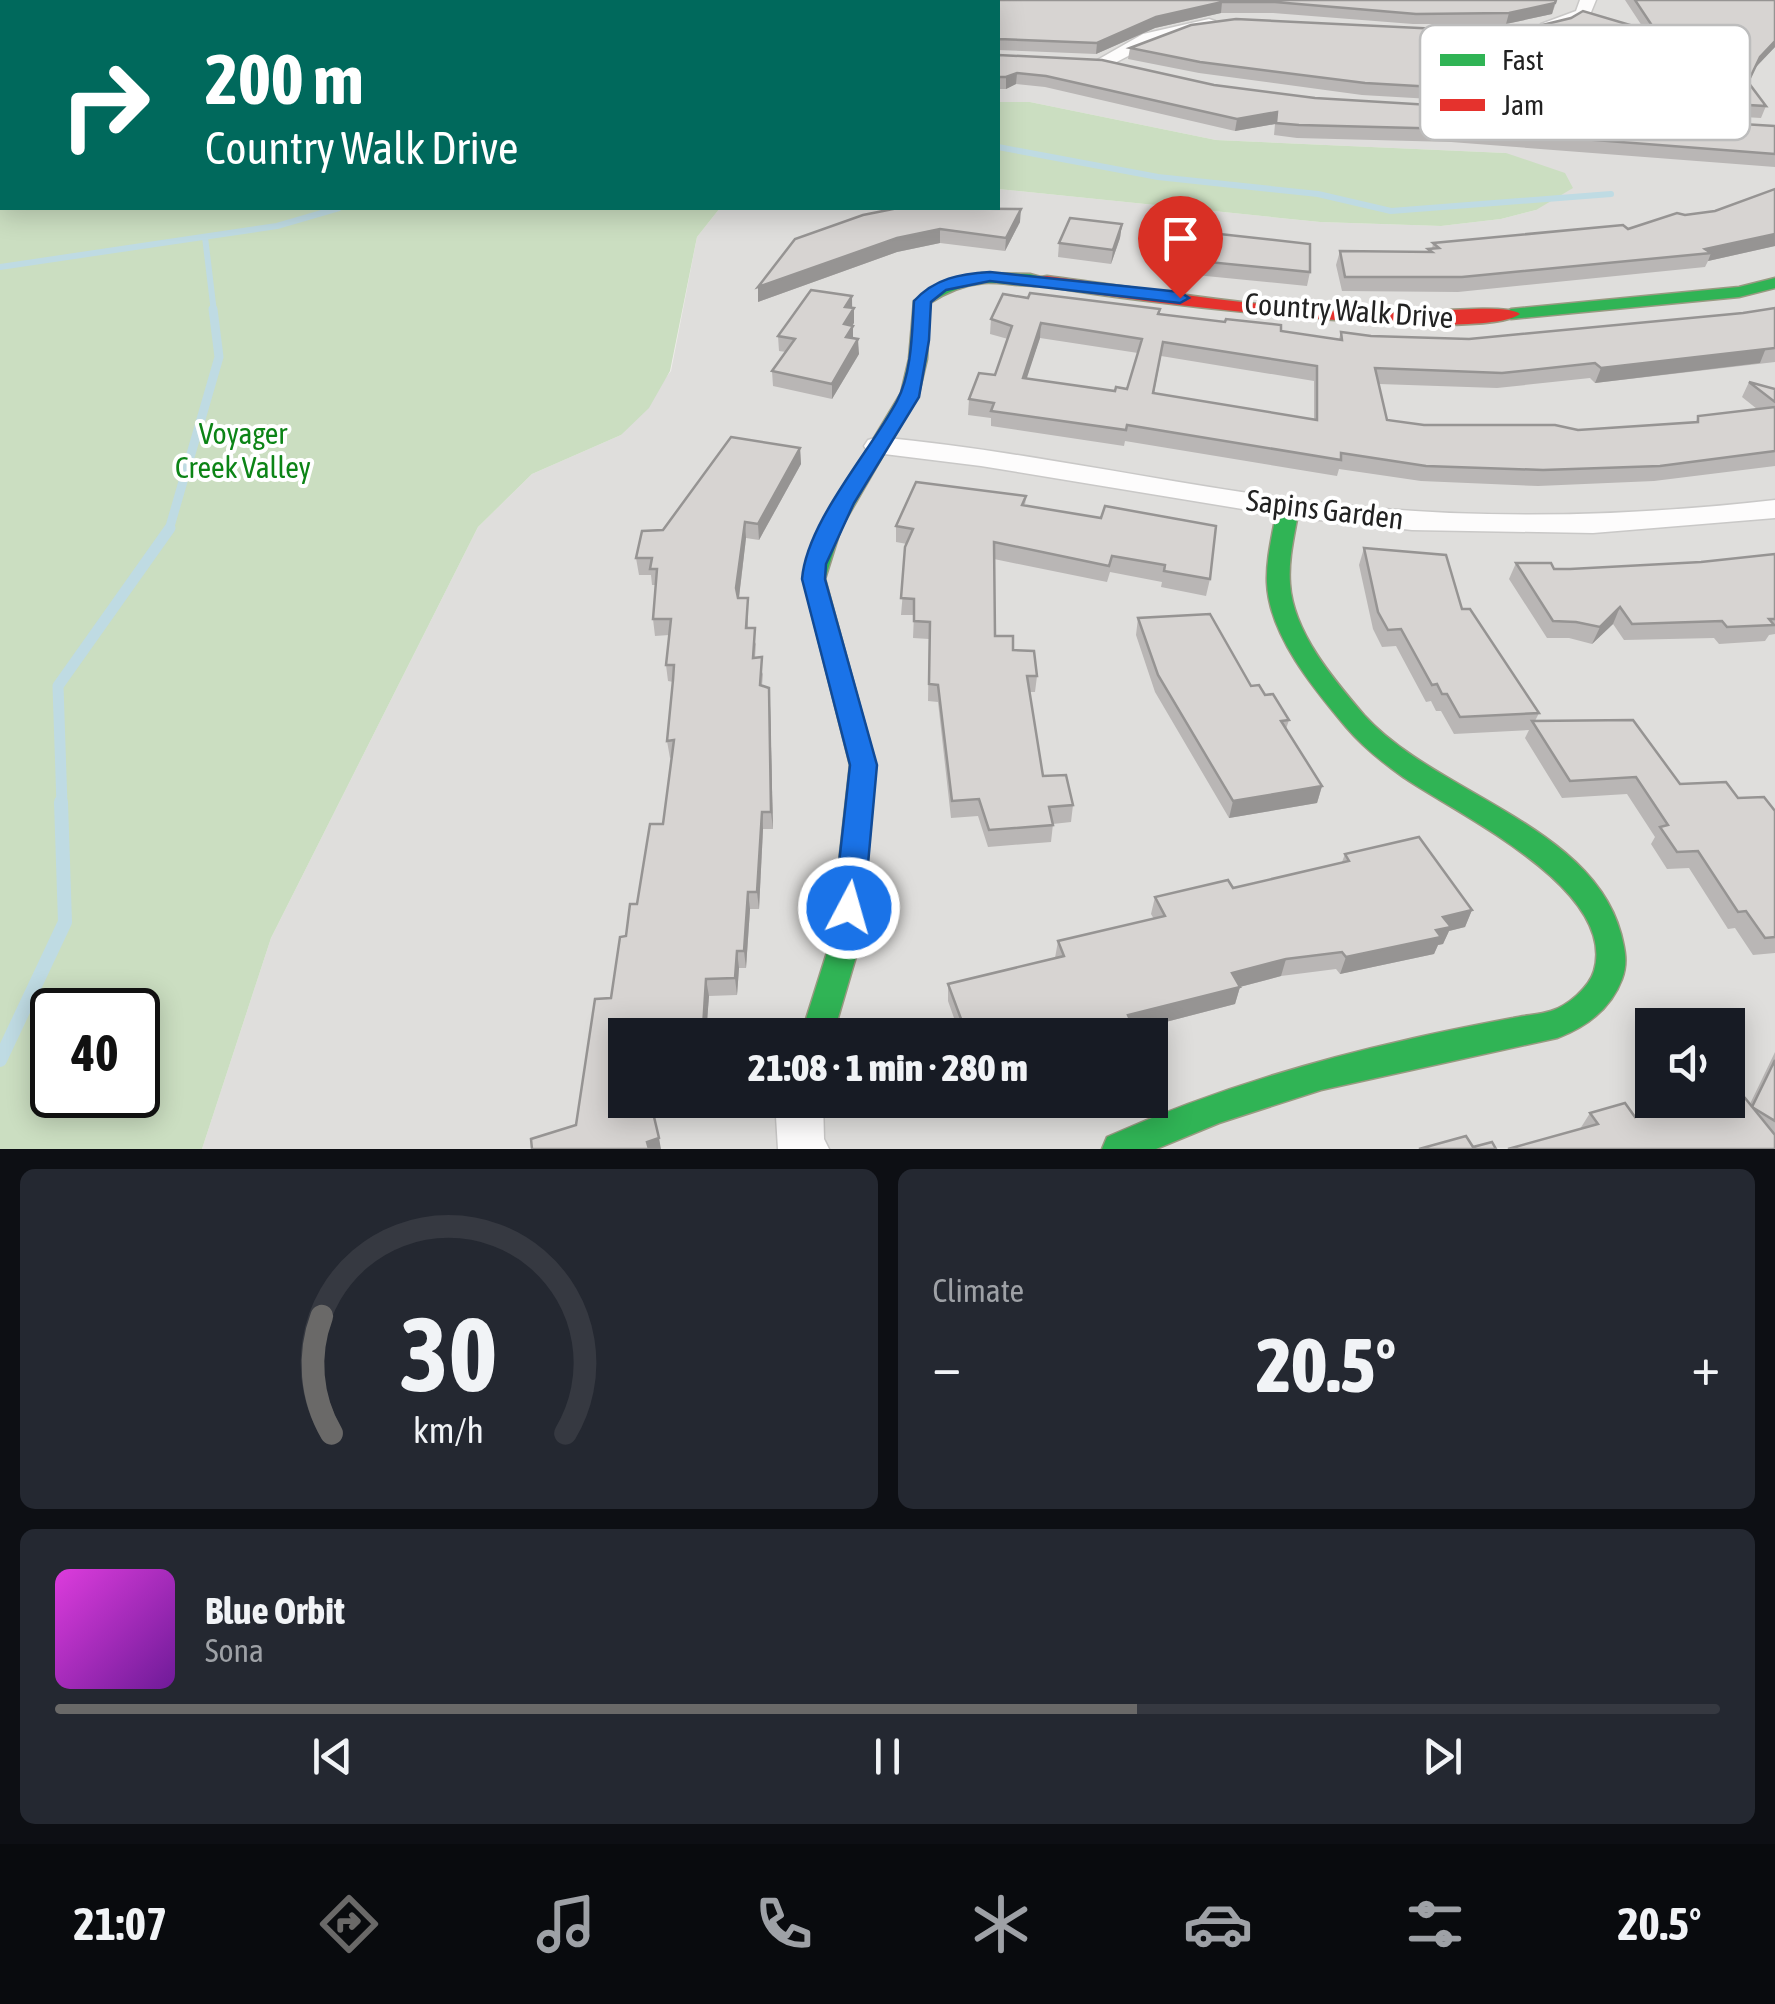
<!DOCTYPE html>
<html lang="en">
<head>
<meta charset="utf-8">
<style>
	:root { --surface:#171b24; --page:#242831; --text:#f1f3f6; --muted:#9ea1a6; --line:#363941; --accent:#6a6968 }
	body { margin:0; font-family:"Asap Condensed",sans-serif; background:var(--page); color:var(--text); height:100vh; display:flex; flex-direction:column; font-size:38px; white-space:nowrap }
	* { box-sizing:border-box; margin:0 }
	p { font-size:32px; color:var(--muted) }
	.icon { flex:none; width:55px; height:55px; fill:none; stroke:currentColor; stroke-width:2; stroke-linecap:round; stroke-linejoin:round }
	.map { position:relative; height:1149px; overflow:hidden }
	.sheet { display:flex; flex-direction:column; gap:20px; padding:20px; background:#0d0f14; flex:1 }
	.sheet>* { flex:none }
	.banner { position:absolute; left:0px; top:0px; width:1000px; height:210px; box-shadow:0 5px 25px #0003; background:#00695c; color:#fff; overflow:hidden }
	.buttons { position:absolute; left:1635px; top:1008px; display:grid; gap:20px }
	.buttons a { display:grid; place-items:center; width:110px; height:110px; border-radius:0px; background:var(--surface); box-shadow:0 5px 25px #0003; font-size:50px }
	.speed { position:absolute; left:30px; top:988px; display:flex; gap:20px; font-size:50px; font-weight:700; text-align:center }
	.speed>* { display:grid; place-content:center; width:130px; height:130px; border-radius:50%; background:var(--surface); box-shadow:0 5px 25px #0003; line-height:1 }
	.speed .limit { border:5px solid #111; border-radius:15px; background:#fff; color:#111 }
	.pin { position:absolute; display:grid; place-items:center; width:85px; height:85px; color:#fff; margin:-102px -42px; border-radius:50% 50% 50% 0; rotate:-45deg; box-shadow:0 0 10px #0007 }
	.pin .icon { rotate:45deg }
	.me { position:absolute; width:110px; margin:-55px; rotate:6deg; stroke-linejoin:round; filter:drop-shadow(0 0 8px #0008) }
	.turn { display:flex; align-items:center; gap:35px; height:210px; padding:0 40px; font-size:45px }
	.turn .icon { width:130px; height:130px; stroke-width:2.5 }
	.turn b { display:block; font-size:70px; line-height:85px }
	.big { font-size:75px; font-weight:800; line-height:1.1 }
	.sheet .widget { flex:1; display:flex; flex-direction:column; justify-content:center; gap:15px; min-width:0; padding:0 35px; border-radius:15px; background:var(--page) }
	.sheet .dial { align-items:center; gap:0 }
	.dial svg { height:260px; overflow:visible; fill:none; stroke:var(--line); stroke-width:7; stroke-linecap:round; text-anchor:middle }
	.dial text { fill:var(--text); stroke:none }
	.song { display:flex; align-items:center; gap:30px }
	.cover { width:120px; height:120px; border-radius:15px; background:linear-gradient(135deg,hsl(300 70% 55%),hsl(280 70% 35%)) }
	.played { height:10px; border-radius:5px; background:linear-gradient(90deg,var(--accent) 65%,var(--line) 65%) }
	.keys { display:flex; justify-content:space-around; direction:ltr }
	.heat { display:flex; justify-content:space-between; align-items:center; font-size:55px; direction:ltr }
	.sheet .tiles { flex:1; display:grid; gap:20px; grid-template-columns:1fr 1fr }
	.widget:last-child { grid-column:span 2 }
	.trip { position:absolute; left:608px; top:1018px; width:560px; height:100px; border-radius:0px; background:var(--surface); box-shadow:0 5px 25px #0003; font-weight:800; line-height:100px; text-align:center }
	.tabs { display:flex; height:160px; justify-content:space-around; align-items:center; background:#090b0e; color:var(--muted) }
	.tabs .icon { width:70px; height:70px }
	.tabs .current { color:var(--accent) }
	.tabs b { font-size:45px; color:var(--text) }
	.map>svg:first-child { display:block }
	.residential { fill:#dfdedc; fill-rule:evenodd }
	.forest { fill:#cbdec1; fill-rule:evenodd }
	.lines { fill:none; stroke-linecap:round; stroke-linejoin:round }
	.stream-far4 { stroke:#bfdbe3; stroke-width:5 }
	.stream-far3 { stroke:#bfdbe3; stroke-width:6 }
	.stream-far2 { stroke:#bfdbe3; stroke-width:9 }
	.stream-far1 { stroke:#bfdbe3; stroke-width:11 }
	.stream { stroke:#bfdbe3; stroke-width:14 }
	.street-casing { stroke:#c9c8c7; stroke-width:3 }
	.fast-casing { stroke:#999a82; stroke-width:3 }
	.jam-casing { stroke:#999a82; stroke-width:3 }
	.street { fill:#fdfcfc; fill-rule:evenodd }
	.fast { fill:#30b455; fill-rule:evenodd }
	.jam { fill:#e5322d; fill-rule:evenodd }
	.wall { fill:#b9b6b5; fill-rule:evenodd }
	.shaded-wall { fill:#969493 }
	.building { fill:#d7d4d2; stroke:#969493; stroke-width:2.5; fill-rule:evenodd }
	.route { fill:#1a73e8; stroke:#114b97; stroke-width:2.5 }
	.labels { text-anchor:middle; stroke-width:8; stroke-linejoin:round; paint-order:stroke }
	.street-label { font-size:30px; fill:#222; stroke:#fff }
	.park-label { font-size:30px; fill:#0c8416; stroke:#fff }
	.key { fill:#fff; stroke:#bdbdbd; stroke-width:2.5 }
	.key-label { font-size:28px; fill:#222 }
</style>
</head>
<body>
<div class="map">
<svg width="1775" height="1149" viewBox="0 0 1775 1149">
	<rect width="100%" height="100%" fill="#f0eeeb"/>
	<path class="residential" d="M782 0H1775V1149H202L271 938 478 527 532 474 621 435 671 371 697 237 720 208H998V189L1320 222 1441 226 1501 219 1536 210 1506 153 1216 140 1030 102H998V2ZM1652 1025H1728V1100H1652ZM625 1035H1150V1100H625Z"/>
	<g class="forest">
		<path d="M0 101 2 208H720L697 237 670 371 649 408 621 435 532 474 478 527 271 938 202 1149H0ZM138 1010V1095H52V1010Z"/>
		<polygon points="998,102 1030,102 1216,140 1506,153 1565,173 1573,188 1536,210 1501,219 1441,226 1320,222 998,189"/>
	</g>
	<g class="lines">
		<polyline class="stream-far4" points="603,2 608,0"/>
		<g class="stream-far3">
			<polyline points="998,147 1158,177 1318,194 1391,211 1611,194"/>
			<polyline points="205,237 214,312"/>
			<polyline points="0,267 277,226 339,208"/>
		</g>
		<polyline class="stream-far2" points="169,530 219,357 213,309"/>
		<polyline class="stream-far1" points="62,805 58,686 170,528"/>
		<polyline class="stream" points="0,1060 65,922 61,802"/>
		<g class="street-casing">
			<g id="street">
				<polygon points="1580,0 1596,0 1589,17 1553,30 1541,30 1541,24 1576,11"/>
				<polygon points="1209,19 1215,21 1215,27 1155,42 1107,67 1092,63 1143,34"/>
				<path d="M878 437C1037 452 1192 490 1351 506 1493 520 1634 516 1775 500V518L1593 533 1412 530 1291 517 981 466 868 452 864 446 868 440Z"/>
				<polygon points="775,1100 823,1100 824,1139 829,1149 778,1149"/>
			</g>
		</g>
		<g class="fast-casing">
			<g id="fast">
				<path d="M982 273 1030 274 1055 281C1040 292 1004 281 984 283 964 285 947 292 930 303L927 359 919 393 841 528 825 579 876 765 860 943 833 1035H801L830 943 850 765 803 579 820 528 901 393 909 359 914 301 945 282Z"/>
				<polygon points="1775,278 1775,288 1739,297 1511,319 1502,314 1511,309 1739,287"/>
				<path d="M1288 502 1299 508C1295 533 1288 558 1290 584 1293 632 1334 680 1364 715 1434 793 1592 825 1621 934 1625 950 1628 963 1622 979 1611 1009 1586 1027 1557 1038L1321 1090 1219 1123 1156 1149H1102L1107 1137C1202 1095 1300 1064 1402 1041 1439 1032 1476 1025 1513 1018 1526 1015 1539 1015 1551 1011 1567 1006 1589 988 1594 971 1618 889 1457 814 1403 777 1382 762 1363 747 1346 727 1314 689 1269 635 1267 583 1266 558 1273 533 1277 508Z"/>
			</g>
		</g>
		<g class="jam-casing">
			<path id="jam" d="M1047 276C1164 291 1281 312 1399 313 1422 313 1506 303 1520 314 1480 345 1105 299 1041 285V277Z"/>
		</g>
		<use href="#street" class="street"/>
		<use href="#fast" class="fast"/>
		<use href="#jam" class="jam"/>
	</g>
	<g class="wall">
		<polygon points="927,0 1557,0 1552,14 1506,24 1413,24 1273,13 1221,13 1155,28 1096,54 998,50 998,2 928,2"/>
		<polygon points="1625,0 1775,0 1775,47 1755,68 1749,83 1766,106 1761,118 1362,95 1199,73 1128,59 1130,48 1481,31 1644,29"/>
		<polygon points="998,55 1315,98 1775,126 1775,167 1451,142 1297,138 1274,135 1275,124 1235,131 1045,87 1016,84 1006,89 998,89"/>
		<polygon points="1775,189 1775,246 1708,261 1705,267 1458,292 1342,291 1336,265 1340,251 1428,252 1428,249 1432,249 1433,243 1628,229 1685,215 1715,211"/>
		<polygon points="863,215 1020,222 1005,251 940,243 897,252 758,302"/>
		<polygon points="1122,224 1120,238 1111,264 1058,257 1059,243"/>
		<polygon points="1167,258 1310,272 1307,286 1165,272"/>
		<polygon points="852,296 853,338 859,354 832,399 773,386 772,371 786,352 779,351 778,336"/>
		<path d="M1775 308V362L1595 383 1590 378 1497 388 1379 384 1387 420 1424 425 1578 430 1696 422 1698 416 1757 409 1742 397 1749 382 1775 389V466L1654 481 1538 486 1421 481 1339 469 1337 476 1125 441 1124 446 991 426V418L968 415 969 399 995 375 1008 339 990 334 991 319 1159 314 1339 339 1341 332 1371 336 1469 339 1743 313ZM1040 338 1138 353 1127 389 1115 391 1026 378ZM1161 356 1314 381V419L1154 393Z"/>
		<polygon points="800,448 801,464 759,540 746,538 739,598 748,598 748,628 756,644 755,658 763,674 762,686 770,705 773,829 763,829 759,909 750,909 746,968 739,968 737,995 709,996 706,1035 625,1035 625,1100 691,1101 650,1102 576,1125 611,998 626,936 663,824 672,757 670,758 667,741 673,682 668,681 666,665 669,635 655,636 653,619 656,585 652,585 651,575 639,575 636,558 663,530"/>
		<polygon points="1026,496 1025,506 1210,579 1206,596 1161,587 1162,582 1110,572 1107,582 994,559 995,636 1013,650 1037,676 1035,692 1030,692 1043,776 1073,805 1071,822 1053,824 1051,842 988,847 978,816 951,818 938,702 928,701 929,639 913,638 914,615 901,615 907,544 896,542 896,526"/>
		<polygon points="1364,548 1462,609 1539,713 1535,721 1680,784 1738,798 1775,811 1775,953 1753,955 1735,928 1728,929 1689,868 1667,869 1651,844 1655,837 1627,794 1562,798 1525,738 1529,730 1454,734 1441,711 1436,711 1431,701 1426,702 1396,646 1382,647 1373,629 1359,565"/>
		<polygon points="1775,554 1775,634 1769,635 1765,641 1719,644 1714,638 1624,640 1613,624 1592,644 1569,638 1547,638 1509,579 1516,563 1554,569 1570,569 1701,562"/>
		<polygon points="1138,618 1265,695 1289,720 1286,729 1322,786 1317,803 1229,818 1155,692 1136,635"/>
		<polygon points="1345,854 1472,910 1465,927 1449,931 1443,944 1438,945 1434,954 1340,974 1336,969 1281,976 1240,987 1235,1004 1131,1031 1130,1035 960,1035 948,1001 948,984 1055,958 1058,941 1154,919 1151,914 1155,897 1233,888 1342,862"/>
		<polygon points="1775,1052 1775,1149 1580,1129 1590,1113 1635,1117 1698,1106 1750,1104"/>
	</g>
	<g class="shaded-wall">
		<polygon points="424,0 444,0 440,2 420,2"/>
		<polygon points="1222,2 1221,13 1155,28 1096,54 1097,43 1156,17"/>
		<polygon points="1555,3 1552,14 1506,24 1509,13"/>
		<polygon points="1775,41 1775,47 1755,68 1760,57"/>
		<polygon points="1017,73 1016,84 1006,89 1006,77"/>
		<polygon points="1277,112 1275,124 1235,131 1237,119"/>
		<polygon points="1021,209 1020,222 1005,251 1006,238"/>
		<polygon points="1122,224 1120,238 1111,264 1113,250"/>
		<polygon points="940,229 940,243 897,252 758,302 758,287 897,238"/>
		<polygon points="1775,234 1775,246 1708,261 1711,253 1705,249"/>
		<polygon points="852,296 852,310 845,307"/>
		<polygon points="854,308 854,323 844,339 844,324"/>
		<polygon points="1041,323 1040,338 1022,393 1023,378"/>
		<polygon points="853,326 853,340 846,337"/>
		<polygon points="858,339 859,354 832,399 832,384"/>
		<polygon points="1766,348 1760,363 1595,383 1601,368"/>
		<polygon points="800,448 801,464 759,540 758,524"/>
		<polygon points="745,522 746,538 738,605 736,588"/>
		<polygon points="1620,607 1613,624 1592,644 1600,627"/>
		<polygon points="769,688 770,705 773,829 771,812"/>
		<polygon points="1322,786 1317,803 1229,818 1233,801"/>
		<polygon points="762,812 763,829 759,909 757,892"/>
		<polygon points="748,892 750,909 746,968 744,951"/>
		<polygon points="1472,910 1465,927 1449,931 1443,944 1438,945 1434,954 1340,974 1346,957 1443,917"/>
		<polygon points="737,951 739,968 737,995 735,978"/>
		<polygon points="1286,959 1281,976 1228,990 1232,973"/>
		<polygon points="706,979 709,996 706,1035 704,1035 703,1028"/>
		<polygon points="1240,987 1235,1004 1131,1031 1130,1035 1087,1035 1128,1015"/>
		<polygon points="659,1138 661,1149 649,1149 647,1142"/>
	</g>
	<g class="building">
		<polygon points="0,0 424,0 420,2 2,2 2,67 0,67 1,33 0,32"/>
		<rect x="817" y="0" width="46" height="2"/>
		<polygon points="930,0 1556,0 1555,3 1509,13 1416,14 1275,2 1222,2 1156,17 1097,43 999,39 998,43 998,2 930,2"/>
		<polygon points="1635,0 1775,0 1775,41 1760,57 1748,82 1766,106 1365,83 1200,62 1130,48 1191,25 1236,19 1481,31 1530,28 1571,18 1583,11 1657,33"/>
		<polygon points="998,55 1102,60 1214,85 1315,98 1775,126 1775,154 1454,129 1299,125 1276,123 1277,112 1237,119 1046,76 1017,73 1006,77 998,77"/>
		<polygon points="1775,189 1775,234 1705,249 1711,253 1462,277 1345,277 1340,251 1432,252 1428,249 1439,248 1433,243 1623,225 1628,229 1677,213 1685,215 1715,211"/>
		<polygon points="898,208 1021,209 1006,238 940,229 897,238 758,287 795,239 863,215"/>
		<polygon points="1070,218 1122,224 1113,250 1059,243"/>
		<polygon points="1174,229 1310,244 1310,272 1167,258"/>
		<polygon points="811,290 852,296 845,307 854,308 844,324 853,326 846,337 858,339 832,384 772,371 795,339 778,336"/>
		<path d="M1030 293 1160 309 1158 314 1225 322 1226 319 1281 325V331L1342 340 1341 332 1371 336 1469 339 1743 313 1775 308V348L1601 368 1595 363 1502 373 1375 368 1387 420 1424 425H1555L1578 430 1698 422V416L1775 407V451L1660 466 1543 470 1426 466 1341 453V460L1127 425 1126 430 991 411 994 403 969 399 979 373 995 375 1012 326 991 319 1003 294 1028 298ZM1041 323 1142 339 1127 389 1116 387 1115 391 1023 378ZM1163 342 1317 366V420L1153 393Z"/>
		<polygon points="1749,382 1775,389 1775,402"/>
		<polygon points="731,437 800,448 758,524 745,522 736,588 738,598 748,598 746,628 755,628 753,658 762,657 760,685 769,688 771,812 762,812 757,892 748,892 744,951 737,951 735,978 706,979 703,1028 692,1028 692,1035 625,1035 625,1100 650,1100 659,1138 647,1142 649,1149 532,1149 531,1139 576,1125 595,999 611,998 620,937 626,936 630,904 637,904 650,824 663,824 674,740 667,741 673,680 674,665 666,665 671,619 653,619 657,569 650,569 652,558 636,558 642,531 663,530"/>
		<polygon points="916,482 1026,496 1022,505 1101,518 1105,506 1216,526 1210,579 1164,571 1165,565 1112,556 1109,566 994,542 995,636 1013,636 1013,650 1034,651 1037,676 1027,676 1043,776 1066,775 1073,805 1049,807 1053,825 989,830 979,799 952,801 938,685 929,684 930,622 914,621 914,599 901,598 905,547 913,529 896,526"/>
		<polygon points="1364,548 1446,555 1462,609 1470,609 1539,713 1460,717 1447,694 1442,694 1437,684 1432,685 1401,629 1388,630 1378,612"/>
		<polygon points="1775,554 1775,619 1769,619 1774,625 1727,627 1722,621 1632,624 1620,607 1600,627 1576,622 1553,621 1516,563 1551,563 1554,569 1570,569 1701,562"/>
		<polygon points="1210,614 1251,686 1259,685 1265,695 1273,694 1289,720 1281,721 1322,786 1233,801 1158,675 1138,618"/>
		<polygon points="1633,720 1680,784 1726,782 1738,798 1764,797 1775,811 1775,937 1765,938 1746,911 1738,912 1698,851 1677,852 1660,827 1668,825 1636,777 1570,781 1532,721"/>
		<polygon points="1419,837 1472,910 1443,917 1451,927 1436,930 1441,937 1346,957 1342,952 1286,959 1232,973 1240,987 1128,1015 1132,1024 1087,1035 967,1035 948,984 1064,956 1058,941 1165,916 1155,897 1228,880 1233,888 1349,861 1345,854"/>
		<polygon points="1775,1060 1775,1121 1752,1107"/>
		<polygon points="1745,1098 1775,1135 1775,1149 1508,1149 1598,1124 1590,1113 1625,1103 1635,1117 1695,1101 1698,1106 1714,1101 1717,1106"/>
		<polygon points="1466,1136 1473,1147 1492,1142 1496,1149 1419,1149"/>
	</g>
	<path class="route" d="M990 272 1180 292 1189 298 1180 303 990 281 946 290 931 302 929 340 919 397 854 503 826 564 825 579 877 765 864 908 859 916 849 920 838 916 834 908 850 765 802 579C807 521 870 452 897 401 912 373 912 331 914 301 935 278 960 274 990 272Z"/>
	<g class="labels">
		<g class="street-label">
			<text transform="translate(1349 311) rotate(4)" y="10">Country Walk Drive</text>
			<text transform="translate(1325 510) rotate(7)" y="10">Sapins Garden</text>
		</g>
		<g class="park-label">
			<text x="243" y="444">Voyager<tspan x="243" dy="34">Creek Valley</tspan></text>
		</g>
	</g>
	<rect x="1420" y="25" width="330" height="115" rx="15" class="key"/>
	<rect x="1440" y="54" width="45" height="12" fill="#30b455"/>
	<rect x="1440" y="99" width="45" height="12" fill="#e5322d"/>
	<g class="key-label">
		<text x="1502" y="70">Fast</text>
		<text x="1502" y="115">Jam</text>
	</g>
</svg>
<div class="buttons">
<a><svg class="icon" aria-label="sound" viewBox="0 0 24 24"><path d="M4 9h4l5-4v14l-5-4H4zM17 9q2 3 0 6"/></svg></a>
</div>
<div class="speed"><div class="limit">40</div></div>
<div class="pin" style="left:1180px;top:298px;background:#d93025"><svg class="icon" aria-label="arrive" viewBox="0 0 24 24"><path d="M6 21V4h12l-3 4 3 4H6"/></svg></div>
<svg class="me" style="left:849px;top:908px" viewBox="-20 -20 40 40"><circle r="17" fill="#1a73e8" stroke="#fff" stroke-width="3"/><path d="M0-11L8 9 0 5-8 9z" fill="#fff"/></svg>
<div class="trip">21:08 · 1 min · 280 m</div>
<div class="banner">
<div class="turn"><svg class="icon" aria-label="right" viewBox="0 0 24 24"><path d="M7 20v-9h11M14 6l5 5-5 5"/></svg><div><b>200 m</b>Country Walk Drive</div></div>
</div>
</div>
<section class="sheet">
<div class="tiles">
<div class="widget dial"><svg viewBox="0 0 100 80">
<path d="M14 69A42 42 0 1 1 86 69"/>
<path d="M14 69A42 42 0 0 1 11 33" stroke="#6a6968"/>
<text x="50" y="56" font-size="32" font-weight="700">30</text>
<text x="50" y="72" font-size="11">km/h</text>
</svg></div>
<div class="widget"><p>Climate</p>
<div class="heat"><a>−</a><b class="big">20.5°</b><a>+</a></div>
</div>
<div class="widget">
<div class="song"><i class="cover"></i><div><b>Blue Orbit</b><p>Sona</p></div></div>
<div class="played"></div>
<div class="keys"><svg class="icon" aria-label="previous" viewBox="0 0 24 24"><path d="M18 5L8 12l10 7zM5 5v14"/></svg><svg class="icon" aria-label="pause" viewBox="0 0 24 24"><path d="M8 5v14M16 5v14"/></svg><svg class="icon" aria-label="next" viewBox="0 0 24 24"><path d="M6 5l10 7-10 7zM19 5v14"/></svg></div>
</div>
</div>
</section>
<nav class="tabs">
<b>21:07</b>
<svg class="icon current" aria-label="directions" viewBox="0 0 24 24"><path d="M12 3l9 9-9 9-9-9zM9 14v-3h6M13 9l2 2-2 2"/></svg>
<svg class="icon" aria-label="music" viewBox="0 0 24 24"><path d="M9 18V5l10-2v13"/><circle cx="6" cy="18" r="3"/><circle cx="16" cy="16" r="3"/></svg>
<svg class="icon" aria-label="phone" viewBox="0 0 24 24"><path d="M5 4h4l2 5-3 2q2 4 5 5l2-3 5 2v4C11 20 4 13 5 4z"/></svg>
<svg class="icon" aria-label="climate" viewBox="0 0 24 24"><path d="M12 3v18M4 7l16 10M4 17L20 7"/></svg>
<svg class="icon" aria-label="car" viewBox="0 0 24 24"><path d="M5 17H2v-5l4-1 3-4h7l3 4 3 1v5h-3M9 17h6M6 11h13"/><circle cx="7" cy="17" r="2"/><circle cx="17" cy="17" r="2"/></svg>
<svg class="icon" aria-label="filters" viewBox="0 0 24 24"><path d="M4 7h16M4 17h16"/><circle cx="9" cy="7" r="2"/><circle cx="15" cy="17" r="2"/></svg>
<b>20.5°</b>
</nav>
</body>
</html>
